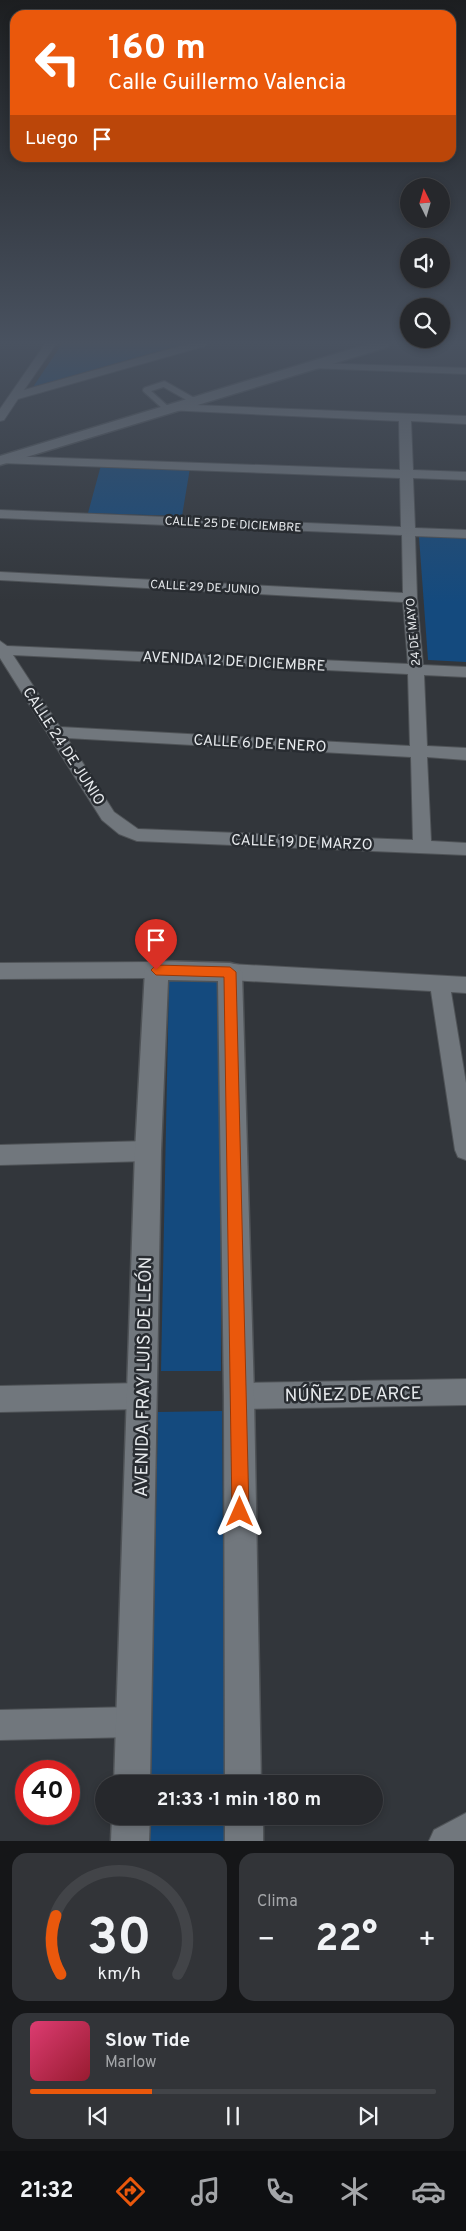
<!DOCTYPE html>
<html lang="es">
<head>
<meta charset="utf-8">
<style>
	:root { --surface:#26282c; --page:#323438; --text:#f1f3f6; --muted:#a4a6a9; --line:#424448; --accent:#ea580c }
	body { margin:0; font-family:Overpass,sans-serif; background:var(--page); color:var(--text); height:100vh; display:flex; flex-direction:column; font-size:19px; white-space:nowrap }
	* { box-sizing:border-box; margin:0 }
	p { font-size:16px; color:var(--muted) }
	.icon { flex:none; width:28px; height:28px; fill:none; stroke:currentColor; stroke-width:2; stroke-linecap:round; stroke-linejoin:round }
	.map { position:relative; height:1841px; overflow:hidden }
	.sheet { display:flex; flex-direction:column; gap:12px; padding:12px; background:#151618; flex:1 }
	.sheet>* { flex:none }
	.hud { position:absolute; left:10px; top:10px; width:446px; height:152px; border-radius:15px; box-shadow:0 2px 8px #0003,0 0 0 1px var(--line); background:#ea580c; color:#fff; overflow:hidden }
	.needle { width:32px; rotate:355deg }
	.tools { position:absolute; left:400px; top:178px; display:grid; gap:10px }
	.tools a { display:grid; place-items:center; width:50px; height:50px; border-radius:50%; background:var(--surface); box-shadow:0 2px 8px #0003,0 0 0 1px var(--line); font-size:25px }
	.speed { position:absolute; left:15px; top:1760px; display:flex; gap:10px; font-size:25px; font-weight:700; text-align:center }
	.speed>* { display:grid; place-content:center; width:65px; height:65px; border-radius:50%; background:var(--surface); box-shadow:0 2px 8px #0003,0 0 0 1px var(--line); line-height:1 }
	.speed .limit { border:8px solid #d22; background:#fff; color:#111 }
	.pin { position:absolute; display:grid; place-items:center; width:42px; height:42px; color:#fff; margin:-51px -21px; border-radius:50% 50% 50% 0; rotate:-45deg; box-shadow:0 0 5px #0007 }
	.pin .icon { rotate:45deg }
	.me { position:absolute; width:55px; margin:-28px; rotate:0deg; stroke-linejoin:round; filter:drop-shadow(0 0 4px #0008) }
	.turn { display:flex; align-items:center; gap:18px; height:105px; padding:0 15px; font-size:22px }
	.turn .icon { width:65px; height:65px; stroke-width:2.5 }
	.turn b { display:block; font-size:35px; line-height:42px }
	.then { display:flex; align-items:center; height:48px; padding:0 15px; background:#0003; gap:10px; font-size:19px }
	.big { font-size:38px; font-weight:700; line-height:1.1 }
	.sheet .tile { flex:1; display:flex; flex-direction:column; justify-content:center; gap:8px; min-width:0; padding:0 18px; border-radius:15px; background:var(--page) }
	.sheet .dial { align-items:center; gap:0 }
	.dial svg { height:130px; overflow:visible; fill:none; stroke:var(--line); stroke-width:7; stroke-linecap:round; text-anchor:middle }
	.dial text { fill:var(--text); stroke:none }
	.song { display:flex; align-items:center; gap:15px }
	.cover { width:60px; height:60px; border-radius:8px; background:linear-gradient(135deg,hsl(340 70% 55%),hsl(350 70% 35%)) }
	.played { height:5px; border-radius:2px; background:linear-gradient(90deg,var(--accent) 30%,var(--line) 30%) }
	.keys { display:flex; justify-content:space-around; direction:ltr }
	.heat { display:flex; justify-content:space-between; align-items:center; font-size:28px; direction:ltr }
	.sheet .tiles { flex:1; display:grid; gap:12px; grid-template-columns:1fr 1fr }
	.tile:last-child { grid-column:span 2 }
	.trip { position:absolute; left:95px; top:1775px; width:288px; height:50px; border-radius:25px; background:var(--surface); box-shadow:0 2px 8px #0003,0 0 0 1px var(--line); font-weight:700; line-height:50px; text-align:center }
	.menu { display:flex; height:80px; justify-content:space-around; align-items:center; background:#0f1012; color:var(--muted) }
	.menu .icon { width:35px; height:35px }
	.menu .current { color:var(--accent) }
	.menu b { font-size:22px; color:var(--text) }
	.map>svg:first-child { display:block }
	.green { fill:#144a7e }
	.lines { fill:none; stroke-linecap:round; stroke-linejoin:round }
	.service-casing { stroke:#4f5357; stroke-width:8 }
	.minor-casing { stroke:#4f5357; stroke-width:2 }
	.tertiary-casing { stroke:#4f5357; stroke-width:3 }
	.service { stroke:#71777d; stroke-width:5.5 }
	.minor { fill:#71777d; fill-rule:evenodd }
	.tertiary { fill:#71777d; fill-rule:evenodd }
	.route { fill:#ea580c; stroke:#983908 }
	.labels { text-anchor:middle; stroke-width:5; stroke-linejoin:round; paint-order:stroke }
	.far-street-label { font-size:12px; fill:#e7eaed; stroke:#282c31 }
	.street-label { font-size:15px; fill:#e7eaed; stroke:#282c31 }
	.near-street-label { font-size:18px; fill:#e7eaed; stroke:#282c31 }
</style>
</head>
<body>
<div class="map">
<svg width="466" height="1841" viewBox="0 0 466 1841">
	<rect width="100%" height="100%" fill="#32363b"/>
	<g class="green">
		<polygon points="62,344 183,344 33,387"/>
		<polygon points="101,465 190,468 182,516 88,513"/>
		<polygon points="419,537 466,538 466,662 428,660"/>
		<polygon points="169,981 221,982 221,1371 161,1371"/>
		<polygon points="222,1411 225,1784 151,1784 158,1412"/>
		<polygon points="150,1816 225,1816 226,1841 150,1841"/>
	</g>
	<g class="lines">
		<g class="service-casing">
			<polyline id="service" points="167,409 146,390 164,384 194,401"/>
		</g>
		<g class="minor-casing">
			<g id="minor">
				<polygon points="45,344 56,344 24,390 188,344 206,344 205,346 18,399 4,420 0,421 0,409"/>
				<polygon points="314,363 466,368 466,374 310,368 308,366 310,364"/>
				<path d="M171 404 466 416V424L411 421 413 470 466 472V480L413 478 415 528 466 530V538L415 536 417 598 423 665 466 667V677L424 675 427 746 466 748V760L427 757 431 841 466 843V855L137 841 119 834 102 820 0 658V641L7 646 408 664 403 602 0 580V572L403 593 402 535 0 518V510L401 527 400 478 0 463V457L4 456 400 470 399 421 167 410 165 408ZM13 655 408 674 410 746 60 727ZM67 738 411 757 413 840 138 829 114 812Z"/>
				<polygon points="157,962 164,965 167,970 164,975 157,978 0,979 0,963"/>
				<polygon points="230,964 466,977 466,993 451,992 466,1083 466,1160 458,1157 455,1150 431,991 230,980 223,977 220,972 223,967"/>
				<polygon points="148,1141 156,1144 159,1151 156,1158 148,1161 0,1165 0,1145"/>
				<polygon points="466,1379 466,1405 239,1409 230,1405 226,1396 230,1387 239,1383"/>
				<polygon points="142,1383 151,1387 155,1396 151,1405 142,1409 0,1412 0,1386"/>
				<polygon points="134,1707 144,1712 149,1722 144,1732 134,1737 0,1740 0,1710"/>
				<polygon points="466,1813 466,1841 429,1841 434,1830"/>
			</g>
		</g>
		<g class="tertiary-casing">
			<g id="tertiary">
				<polygon points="368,344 389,344 388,347 0,465 0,456"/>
				<polygon points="157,961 230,963 238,965 242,972 254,1396 261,1784 225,1784 224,1396 218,981 168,980 161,1151 150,1784 114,1784 135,1151 145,970 149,963"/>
				<polygon points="112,1816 150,1816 149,1841 111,1841"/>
				<rect x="225" y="1816" width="38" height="25"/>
			</g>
		</g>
		<use href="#service" class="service"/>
		<use href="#minor" class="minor"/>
		<use href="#tertiary" class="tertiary"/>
	</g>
	<linearGradient id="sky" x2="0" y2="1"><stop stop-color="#1c1e20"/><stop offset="0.57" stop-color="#495260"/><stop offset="1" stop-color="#495260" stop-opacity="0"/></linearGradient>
	<rect width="466" height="602" fill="url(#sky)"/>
	<polygon class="route" points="156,965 230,967 236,972 249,1512 246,1518 240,1520 235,1518 232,1512 224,977 156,975 151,970"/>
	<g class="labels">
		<g class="far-street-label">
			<text transform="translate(233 524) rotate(3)" y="4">CALLE 25 DE DICIEMBRE</text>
			<text transform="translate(205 587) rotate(3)" y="4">CALLE 29 DE JUNIO</text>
			<text transform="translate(413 632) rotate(-95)" y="4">24 DE MAYO</text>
		</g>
		<g class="street-label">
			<text transform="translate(234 661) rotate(3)" y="5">AVENIDA 12 DE DICIEMBRE</text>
			<text transform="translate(260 743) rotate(3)" y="5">CALLE 6 DE ENERO</text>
			<text transform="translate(64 746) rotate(57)" y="5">CALLE 24 DE JUNIO</text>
			<text transform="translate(302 842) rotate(2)" y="5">CALLE 19 DE MARZO</text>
		</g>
		<g class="near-street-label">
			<text transform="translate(143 1377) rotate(-89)" y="6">AVENIDA FRAY LUIS DE LEÓN</text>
			<text transform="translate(353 1394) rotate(-1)" y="6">NÚÑEZ DE ARCE</text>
		</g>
	</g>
</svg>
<div class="tools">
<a><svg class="needle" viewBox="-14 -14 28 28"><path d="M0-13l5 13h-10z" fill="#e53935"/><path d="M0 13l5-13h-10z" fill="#a4a6a9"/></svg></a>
<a><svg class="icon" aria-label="sound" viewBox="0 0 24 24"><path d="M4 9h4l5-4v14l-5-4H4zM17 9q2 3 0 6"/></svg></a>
<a><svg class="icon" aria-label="search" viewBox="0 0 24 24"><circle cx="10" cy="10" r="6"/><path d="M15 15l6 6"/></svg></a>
</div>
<div class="speed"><div class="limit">40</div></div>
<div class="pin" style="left:156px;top:970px;background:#d93025"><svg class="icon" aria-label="arrive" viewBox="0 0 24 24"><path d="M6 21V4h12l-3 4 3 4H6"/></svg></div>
<svg class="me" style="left:240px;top:1512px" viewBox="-20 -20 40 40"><path d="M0-17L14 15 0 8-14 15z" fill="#ea580c" stroke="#fff" stroke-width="4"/></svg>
<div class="trip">21:33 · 1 min · 180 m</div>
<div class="hud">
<div class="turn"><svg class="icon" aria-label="left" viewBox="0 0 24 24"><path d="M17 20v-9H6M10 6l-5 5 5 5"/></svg><div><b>160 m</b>Calle Guillermo Valencia</div></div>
<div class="then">Luego<svg class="icon" aria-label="arrive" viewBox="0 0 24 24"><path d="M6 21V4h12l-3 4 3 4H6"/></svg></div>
</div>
</div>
<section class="sheet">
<div class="tiles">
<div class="tile dial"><svg viewBox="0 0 100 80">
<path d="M14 69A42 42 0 1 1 86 69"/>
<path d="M14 69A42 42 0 0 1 11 33" stroke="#ea580c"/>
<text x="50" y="56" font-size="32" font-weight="700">30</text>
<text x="50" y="72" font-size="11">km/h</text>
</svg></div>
<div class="tile"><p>Clima</p>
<div class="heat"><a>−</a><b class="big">22°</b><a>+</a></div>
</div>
<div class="tile">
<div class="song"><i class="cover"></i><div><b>Slow Tide</b><p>Marlow</p></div></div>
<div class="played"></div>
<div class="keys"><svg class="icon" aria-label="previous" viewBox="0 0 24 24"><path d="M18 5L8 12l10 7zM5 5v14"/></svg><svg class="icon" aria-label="pause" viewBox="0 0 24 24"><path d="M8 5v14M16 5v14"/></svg><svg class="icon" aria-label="next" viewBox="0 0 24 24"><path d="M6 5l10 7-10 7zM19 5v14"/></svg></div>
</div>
</div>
</section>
<nav class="menu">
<b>21:32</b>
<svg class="icon current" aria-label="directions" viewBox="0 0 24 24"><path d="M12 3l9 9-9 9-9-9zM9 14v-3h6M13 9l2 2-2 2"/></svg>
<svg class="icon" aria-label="music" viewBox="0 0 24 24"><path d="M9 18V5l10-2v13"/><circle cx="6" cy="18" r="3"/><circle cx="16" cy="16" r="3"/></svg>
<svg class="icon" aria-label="phone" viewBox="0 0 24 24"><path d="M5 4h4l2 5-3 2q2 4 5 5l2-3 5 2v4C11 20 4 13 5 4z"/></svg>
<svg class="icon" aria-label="climate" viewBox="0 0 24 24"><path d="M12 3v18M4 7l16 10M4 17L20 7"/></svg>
<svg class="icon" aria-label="car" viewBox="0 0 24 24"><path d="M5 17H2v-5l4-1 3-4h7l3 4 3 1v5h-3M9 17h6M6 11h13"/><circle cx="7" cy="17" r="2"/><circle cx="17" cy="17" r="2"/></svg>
</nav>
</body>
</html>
